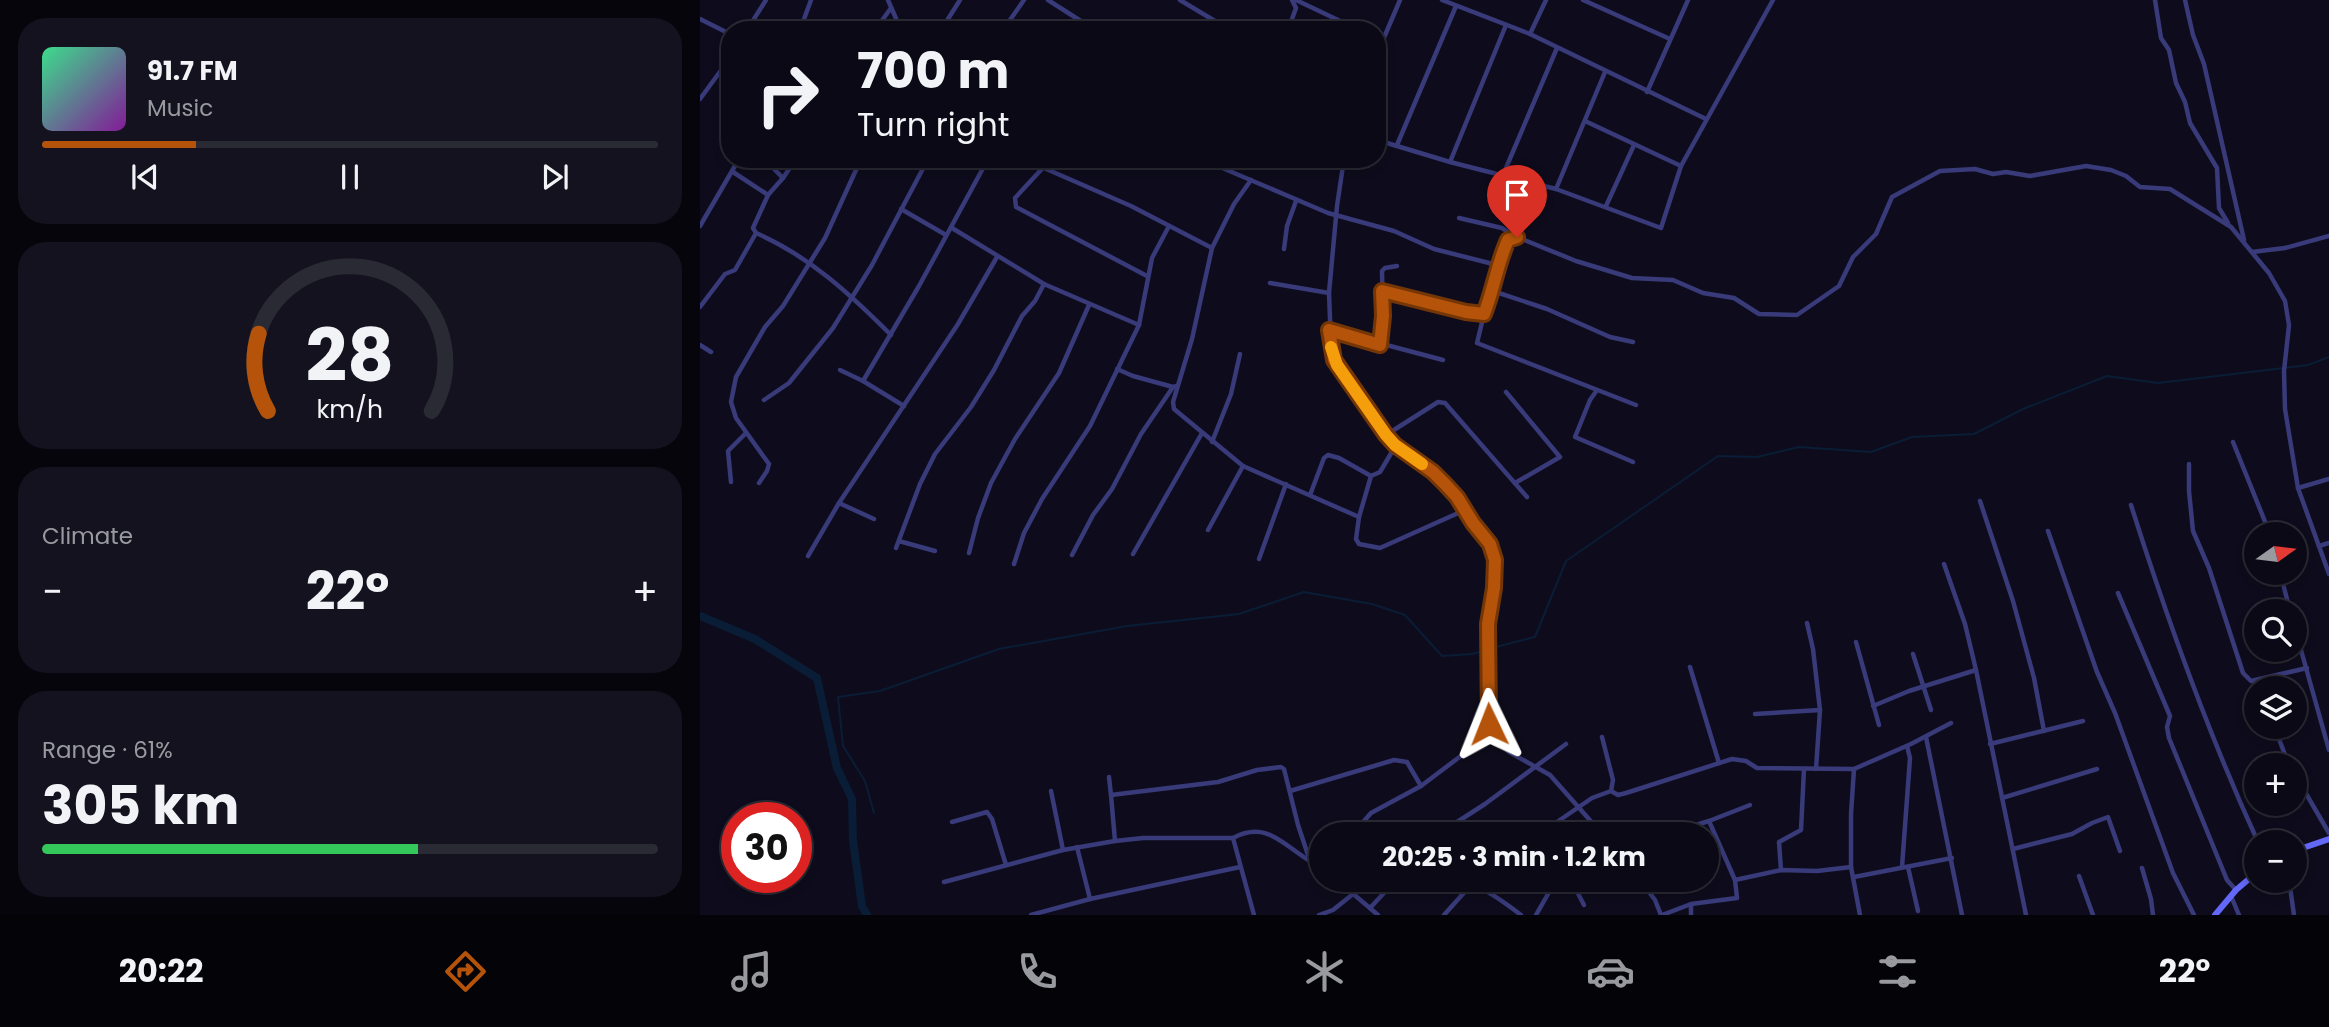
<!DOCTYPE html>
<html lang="en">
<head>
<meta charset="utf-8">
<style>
	:root { --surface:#0a0915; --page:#13121e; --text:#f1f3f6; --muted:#999aa0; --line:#2a2a34; --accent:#b45309 }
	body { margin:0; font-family:Poppins,sans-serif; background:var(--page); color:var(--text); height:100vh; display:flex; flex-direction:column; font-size:26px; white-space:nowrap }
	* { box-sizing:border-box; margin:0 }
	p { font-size:23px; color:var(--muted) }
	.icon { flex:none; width:38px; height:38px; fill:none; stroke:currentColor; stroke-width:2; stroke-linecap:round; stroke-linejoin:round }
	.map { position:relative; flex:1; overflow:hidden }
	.panel { display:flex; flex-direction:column; gap:18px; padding:18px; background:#06050c; width:700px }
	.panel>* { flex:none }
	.top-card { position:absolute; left:21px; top:21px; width:665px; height:147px; border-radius:28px; box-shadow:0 4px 10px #0003,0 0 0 2px var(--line); background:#0a0915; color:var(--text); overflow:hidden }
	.needle { width:46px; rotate:76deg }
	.fabs { position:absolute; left:1544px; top:522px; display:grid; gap:14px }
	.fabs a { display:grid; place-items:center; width:63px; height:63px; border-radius:50%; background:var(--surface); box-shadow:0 4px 10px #0003,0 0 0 2px var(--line); font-size:35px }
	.speed { position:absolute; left:21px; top:802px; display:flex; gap:14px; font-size:35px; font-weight:700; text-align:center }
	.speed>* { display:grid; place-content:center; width:91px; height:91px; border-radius:50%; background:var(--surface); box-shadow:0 4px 10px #0003,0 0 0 2px var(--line); line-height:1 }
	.speed .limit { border:10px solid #d22; background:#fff; color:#111 }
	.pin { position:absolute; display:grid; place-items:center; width:60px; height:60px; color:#fff; margin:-72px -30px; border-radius:50% 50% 50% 0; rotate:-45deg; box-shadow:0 0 7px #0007 }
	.pin .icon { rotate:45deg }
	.me { position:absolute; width:77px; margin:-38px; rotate:358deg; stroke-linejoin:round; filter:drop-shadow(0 0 5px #0008) }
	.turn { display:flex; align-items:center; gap:24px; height:147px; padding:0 21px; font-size:32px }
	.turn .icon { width:91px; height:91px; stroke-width:2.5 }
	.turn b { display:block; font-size:49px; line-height:60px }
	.big { font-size:52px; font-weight:700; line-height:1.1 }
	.panel .widget { flex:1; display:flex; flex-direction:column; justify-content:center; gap:10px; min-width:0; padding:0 24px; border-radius:28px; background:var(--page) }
	.panel .dial { align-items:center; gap:0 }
	.dial svg { height:182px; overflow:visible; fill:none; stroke:var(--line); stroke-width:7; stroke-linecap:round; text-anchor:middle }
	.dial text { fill:var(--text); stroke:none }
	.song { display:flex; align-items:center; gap:21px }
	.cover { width:84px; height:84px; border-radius:10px; background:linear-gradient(135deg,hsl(150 70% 55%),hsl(290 70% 35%)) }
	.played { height:7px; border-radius:4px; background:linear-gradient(90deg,var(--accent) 25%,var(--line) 25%) }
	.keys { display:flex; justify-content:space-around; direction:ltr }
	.heat { display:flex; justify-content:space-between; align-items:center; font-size:38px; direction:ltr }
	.charge { height:10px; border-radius:5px; background:linear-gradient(90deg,#34c759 61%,var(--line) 0) }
	.trip { position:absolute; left:609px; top:822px; width:410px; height:70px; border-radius:35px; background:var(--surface); box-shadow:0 4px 10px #0003,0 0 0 2px var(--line); font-weight:700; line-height:70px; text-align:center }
	.tabs { display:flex; height:112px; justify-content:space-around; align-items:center; background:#040408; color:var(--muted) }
	.tabs .icon { width:49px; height:49px }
	.tabs .active { color:var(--accent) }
	.tabs b { font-size:32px; color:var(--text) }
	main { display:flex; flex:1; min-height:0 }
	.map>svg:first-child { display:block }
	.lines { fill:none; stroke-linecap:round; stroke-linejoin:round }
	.stream { stroke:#0a1d36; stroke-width:2 }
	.river { stroke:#0a1d36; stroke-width:8 }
	.street { stroke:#383a79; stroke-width:4.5 }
	.secondary { stroke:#6368f9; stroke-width:6 }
	.route-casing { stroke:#753606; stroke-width:18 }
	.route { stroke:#b45309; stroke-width:12 }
	.slow { stroke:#f59e0b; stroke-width:12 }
</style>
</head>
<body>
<main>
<section class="panel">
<div class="widget">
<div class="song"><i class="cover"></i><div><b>91.7 FM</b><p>Music</p></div></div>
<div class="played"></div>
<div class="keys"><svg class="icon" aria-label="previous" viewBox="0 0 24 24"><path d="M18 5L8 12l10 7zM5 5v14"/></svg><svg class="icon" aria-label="pause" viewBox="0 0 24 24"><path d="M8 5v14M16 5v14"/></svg><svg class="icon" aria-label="next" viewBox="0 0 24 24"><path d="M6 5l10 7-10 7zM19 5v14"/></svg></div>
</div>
<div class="widget dial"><svg viewBox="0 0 100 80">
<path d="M14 69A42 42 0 1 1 86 69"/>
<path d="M14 69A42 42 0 0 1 10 35" stroke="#b45309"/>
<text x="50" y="56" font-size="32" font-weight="700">28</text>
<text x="50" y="72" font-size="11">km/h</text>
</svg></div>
<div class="widget"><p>Climate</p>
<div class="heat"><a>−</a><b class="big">22°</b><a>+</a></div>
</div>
<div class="widget"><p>Range · 61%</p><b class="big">305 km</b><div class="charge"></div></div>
</section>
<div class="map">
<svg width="1629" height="915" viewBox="0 0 1629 915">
	<rect width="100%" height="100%" fill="#0e0c1c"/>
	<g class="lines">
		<g class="stream">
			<polyline points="792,648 835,637 866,561 1018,456 1057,457 1099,447 1171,452 1212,437 1274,434 1323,409 1407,376 1458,383 1608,365 1629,357"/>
			<polyline points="174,813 165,781 143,746 138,697 180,691 299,649 427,626 539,614 604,592 672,604 705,615 742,656 772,654 787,650"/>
		</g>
		<polyline class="river" points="0,616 55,639 117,678 137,768 152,799 153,841 162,906 167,915"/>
		<g class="street">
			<polyline points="188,0 201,30"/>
			<polyline points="348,0 395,30"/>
			<polyline points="480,0 530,30"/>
			<polyline points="596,0 659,30"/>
			<polyline points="742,0 830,34 1006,119"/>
			<polyline points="883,0 970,39"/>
			<polyline points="1455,0 1461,38 1469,50 1476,83 1485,102 1490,123 1517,168 1519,208 1528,223"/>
			<polyline points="1485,0 1493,35 1504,64 1544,240"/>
			<polyline points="0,19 30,34"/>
			<polyline points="47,30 66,0"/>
			<polyline points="100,30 111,0"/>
			<polyline points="175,30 191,8"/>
			<polyline points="241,30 260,0"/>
			<polyline points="303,30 324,0"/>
			<polyline points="588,30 596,8 592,0"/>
			<polyline points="830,34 846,0"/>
			<polyline points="677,54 700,0"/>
			<polyline points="947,92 988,0"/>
			<polyline points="0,99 30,58"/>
			<polyline points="885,121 981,166"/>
			<polyline points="677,140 750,162 856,189 961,228 981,166 1073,0"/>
			<polyline points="697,145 756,6"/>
			<polyline points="64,159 83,178 96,159"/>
			<polyline points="151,159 158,164"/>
			<polyline points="333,159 344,168 431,206 512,248"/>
			<polyline points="351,159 315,198 316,207 447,276"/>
			<polyline points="471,159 520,167 628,213 694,231 734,249 797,265 808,240 817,237 876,261 932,278 973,280 1003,293 1034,298 1059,314 1097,315 1139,286 1153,257 1176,234 1192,197 1240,171 1275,169 1293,174 1306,172 1330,176 1386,166 1411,170 1426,176 1440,187 1470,189 1531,227 1569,273 1585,301 1589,325 1584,371 1585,409 1598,488 1629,574"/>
			<polyline points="644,159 637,206 629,293 631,345 637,365 686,435 696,445 733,472 757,497 773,523 790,544 795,560 794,588 788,624 790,644 787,707 790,734 809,752 850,775 903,835"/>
			<polyline points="750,162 806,25"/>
			<polyline points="33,172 68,195"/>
			<polyline points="803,175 857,48"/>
			<polyline points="551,180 534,204 512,248 492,339 473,402 474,409 543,466 659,517 656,539 659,544 680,548 765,510"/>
			<polyline points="856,189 905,72"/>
			<polyline points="906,206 934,145"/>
			<polyline points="201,209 246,235"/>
			<polyline points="759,218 802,228 816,237"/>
			<polyline points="0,226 39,159"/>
			<polyline points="252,228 344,284 439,325"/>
			<path d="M56 233C109 256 150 294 191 335"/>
			<polyline points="584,249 587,226 596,201"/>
			<polyline points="1552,252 1585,248 1629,236"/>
			<polyline points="797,265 793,291 784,314 777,343 936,405"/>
			<polyline points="570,283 629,293"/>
			<polyline points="683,291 766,312 784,314"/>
			<polyline points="793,291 847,309 910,337 933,342"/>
			<polyline points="0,307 25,274 35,270 56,233 53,228 68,195 83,178"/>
			<polyline points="630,330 743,360"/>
			<polyline points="680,344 683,316 682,271 685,268 697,266"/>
			<polyline points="0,345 11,352"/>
			<polyline points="417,369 433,376 473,387"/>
			<polyline points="140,370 163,381"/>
			<polyline points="897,390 890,400 875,437 933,462"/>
			<polyline points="806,392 860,457 815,483"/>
			<polyline points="64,400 89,383 133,328 172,265 228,159"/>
			<polyline points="204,406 163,381 219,286 288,159"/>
			<polyline points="686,435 738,402 745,403 827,497"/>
			<polyline points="512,442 531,394 540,354"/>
			<polyline points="1533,442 1570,534"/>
			<polyline points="1489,464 1489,491 1493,531 1509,568 1543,673 1551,681 1607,668"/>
			<polyline points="31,482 28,451 46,433"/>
			<polyline points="59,483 67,471 69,464 36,418 31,402 36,377 65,327 83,306 125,238 161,159"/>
			<polyline points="1598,488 1629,479"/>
			<polyline points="610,495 624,458 628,455 639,458 671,476"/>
			<polyline points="1280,501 1313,601 1334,678 1344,731"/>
			<polyline points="139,503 174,519"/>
			<path d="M1431 505C1467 619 1508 733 1558 842"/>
			<polyline points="659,517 671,476 680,472 696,445"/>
			<polyline points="508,530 543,466"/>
			<polyline points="1348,531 1397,672 1415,713 1473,873 1494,915"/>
			<polyline points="199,541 235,551"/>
			<polyline points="1619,546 1629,543"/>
			<polyline points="196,548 220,484 235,454 271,407 294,370 322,316 335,301 344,284"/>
			<polyline points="269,553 278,518 291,483 315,439 359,373 389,305"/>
			<polyline points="433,554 502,433"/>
			<polyline points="372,555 393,515 412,489 441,434 473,387 477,386"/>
			<polyline points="108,556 139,503 258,324 297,257"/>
			<polyline points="559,559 586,484"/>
			<polyline points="314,564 324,533 342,499 390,426 439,325 452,258 469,226"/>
			<polyline points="1244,564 1265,624 1276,670 1326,915"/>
			<polyline points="1580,572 1590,611"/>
			<polyline points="1418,593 1470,716 1467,727 1469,738 1527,880 1536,890"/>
			<polyline points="1563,609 1588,602"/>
			<polyline points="1107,623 1113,649 1120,710 1116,769"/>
			<polyline points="1594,625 1629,750"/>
			<polyline points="1156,642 1179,725"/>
			<polyline points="1213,654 1231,710"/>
			<polyline points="990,667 1019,763"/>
			<polyline points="1173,706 1209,691 1276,670"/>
			<polyline points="1055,714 1120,710"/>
			<polyline points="1574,726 1589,765"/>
			<polyline points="902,737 913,780 911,791"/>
			<polyline points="1226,737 1262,915"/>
			<polyline points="1290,744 1383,721"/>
			<polyline points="1154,769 1151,814 1151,867 1160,915"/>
			<polyline points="1594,773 1629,833"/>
			<polyline points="409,777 411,795"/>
			<polyline points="351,791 363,850"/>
			<polyline points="590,791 694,760 707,762 721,786"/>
			<polyline points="1302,798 1397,769"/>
			<polyline points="252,822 287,812 292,819 306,865"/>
			<polyline points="663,835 664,821 671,813 721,786 790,734"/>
			<polyline points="737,835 785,804 866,744"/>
			<polyline points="838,835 892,798 911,791 918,795 926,793 1032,759 1046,761 1057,768 1154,769 1211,744 1251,723"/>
			<polyline points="963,835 1009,821 1050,805"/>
			<polyline points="533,838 554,915"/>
			<polyline points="415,841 411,795 518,782 557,770 581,767 584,769 598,825 610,861 621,869"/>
			<polyline points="377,847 390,899"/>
			<polyline points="1313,849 1372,834 1392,823 1408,817 1420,851"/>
			<polyline points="1006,851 1019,846"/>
			<polyline points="1202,867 1210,758 1207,746"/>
			<polyline points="1208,867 1218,911"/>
			<polyline points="1442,868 1451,899 1453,915"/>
			<polyline points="1081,870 1079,842 1101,830 1104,769"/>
			<polyline points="1379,876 1393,915"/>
			<polyline points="1154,877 1252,858"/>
			<polyline points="637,880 678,915"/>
			<path d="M764 880C770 885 774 885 780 888 795 895 808 905 821 915"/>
			<polyline points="871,880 884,905"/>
			<polyline points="940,880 955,900 961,915"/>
			<polyline points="1035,880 1081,870 1117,871 1151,867"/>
			<polyline points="1589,880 1594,915"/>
			<path d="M244 882 363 850 415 841 443 838H533C567 820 583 845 610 861"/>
			<polyline points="1531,896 1539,915"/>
			<polyline points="991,904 991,915"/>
			<polyline points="670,908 696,880"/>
			<polyline points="331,915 390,899 540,867"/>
			<polyline points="619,915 633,910 653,894"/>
			<polyline points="744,915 770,886"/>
			<polyline points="836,915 856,880"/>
			<polyline points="962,915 991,904 1037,898 1035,880 1009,821"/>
		</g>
		<g class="secondary">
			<polyline points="1594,851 1629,839"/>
			<polyline points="1515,915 1536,890 1556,873"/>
		</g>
	</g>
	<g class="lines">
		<g class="route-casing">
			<path id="route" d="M789 724 788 624 794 588 795 560 790 544 773 523 757 497 745 484 733 472 695 445 686 435 634 360 629 330 680 345 683 316 682 291 766 312 784 314C794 289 797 264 808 240L817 237"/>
		</g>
		<use href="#route" class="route"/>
		<polyline class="slow" points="631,347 637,365 686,435 695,445 722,464"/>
	</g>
</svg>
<div class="fabs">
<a><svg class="needle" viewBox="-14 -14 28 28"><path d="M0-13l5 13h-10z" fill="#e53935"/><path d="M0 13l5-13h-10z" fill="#999aa0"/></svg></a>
<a><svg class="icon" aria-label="search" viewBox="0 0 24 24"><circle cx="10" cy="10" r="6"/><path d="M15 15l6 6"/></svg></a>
<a><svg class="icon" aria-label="layers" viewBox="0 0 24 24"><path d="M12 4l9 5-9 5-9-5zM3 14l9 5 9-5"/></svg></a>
<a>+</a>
<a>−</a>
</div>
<div class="speed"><div class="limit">30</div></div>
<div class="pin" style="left:817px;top:237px;background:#d93025"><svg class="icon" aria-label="arrive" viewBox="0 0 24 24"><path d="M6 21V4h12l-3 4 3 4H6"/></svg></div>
<svg class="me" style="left:789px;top:724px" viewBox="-20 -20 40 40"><path d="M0-17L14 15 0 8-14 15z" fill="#b45309" stroke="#fff" stroke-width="4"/></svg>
<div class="trip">20:25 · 3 min · 1.2 km</div>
<div class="top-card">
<div class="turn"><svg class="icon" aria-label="right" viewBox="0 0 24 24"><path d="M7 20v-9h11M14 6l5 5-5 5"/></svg><div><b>700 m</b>Turn right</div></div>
</div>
</div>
</main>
<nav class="tabs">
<b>20:22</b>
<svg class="icon active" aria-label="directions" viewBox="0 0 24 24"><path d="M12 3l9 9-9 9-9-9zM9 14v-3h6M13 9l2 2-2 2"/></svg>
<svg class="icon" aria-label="music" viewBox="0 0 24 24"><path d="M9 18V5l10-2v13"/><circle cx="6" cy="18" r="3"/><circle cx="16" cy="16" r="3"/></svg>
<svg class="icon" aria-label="phone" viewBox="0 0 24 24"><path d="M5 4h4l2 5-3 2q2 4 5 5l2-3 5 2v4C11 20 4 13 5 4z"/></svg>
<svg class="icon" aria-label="climate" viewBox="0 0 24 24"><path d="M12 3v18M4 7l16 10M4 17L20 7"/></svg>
<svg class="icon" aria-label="car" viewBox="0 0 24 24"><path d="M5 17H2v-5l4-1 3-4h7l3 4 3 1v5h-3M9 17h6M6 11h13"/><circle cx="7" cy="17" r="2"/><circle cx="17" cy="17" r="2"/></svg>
<svg class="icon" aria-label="filters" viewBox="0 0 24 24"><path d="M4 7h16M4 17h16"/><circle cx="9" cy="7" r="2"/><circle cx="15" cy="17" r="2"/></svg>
<b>22°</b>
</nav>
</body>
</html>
